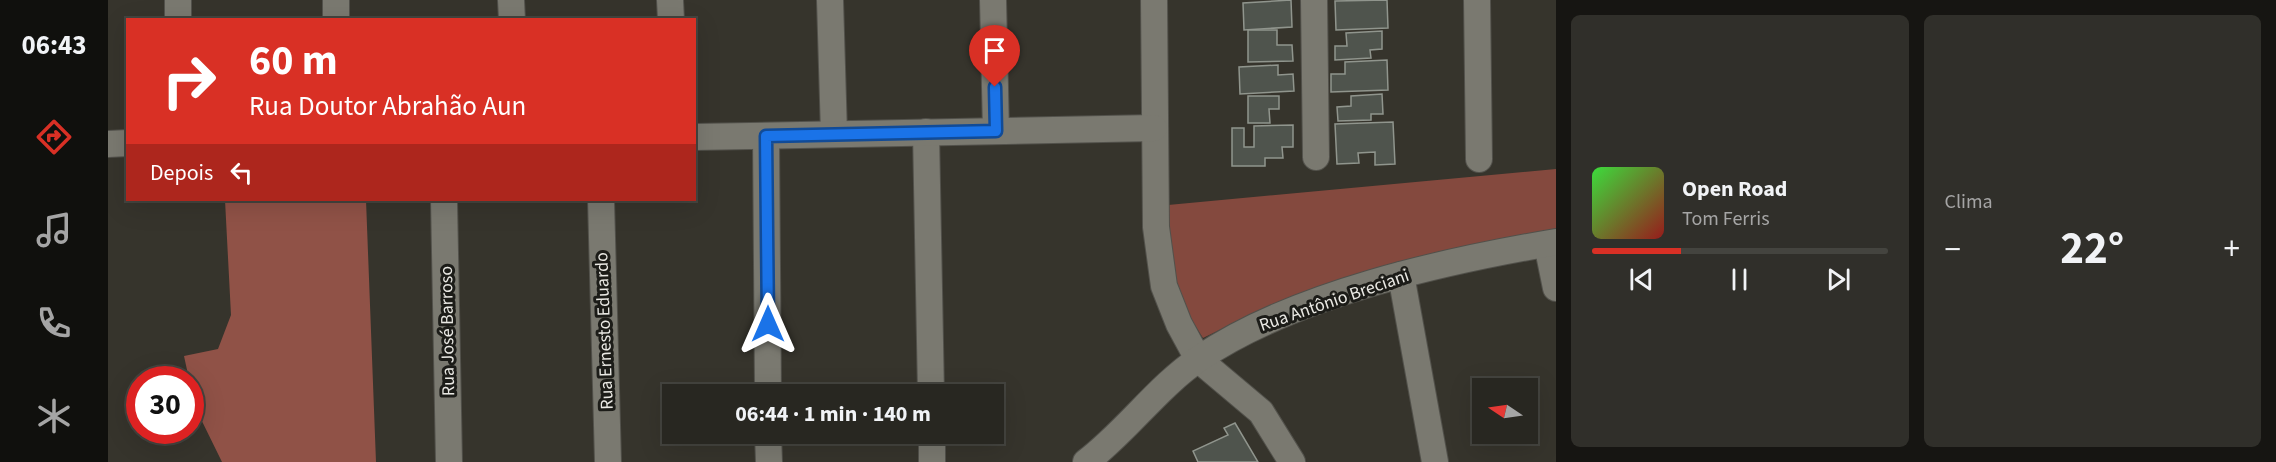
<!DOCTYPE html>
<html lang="pt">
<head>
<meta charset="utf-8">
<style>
	:root { --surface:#282721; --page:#302f2a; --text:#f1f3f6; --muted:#a5a5a5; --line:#44443f; --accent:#d93025 }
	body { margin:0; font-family:"Source Sans 3",sans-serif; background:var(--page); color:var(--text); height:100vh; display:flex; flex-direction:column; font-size:22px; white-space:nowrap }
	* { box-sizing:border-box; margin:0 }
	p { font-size:20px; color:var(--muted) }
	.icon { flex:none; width:33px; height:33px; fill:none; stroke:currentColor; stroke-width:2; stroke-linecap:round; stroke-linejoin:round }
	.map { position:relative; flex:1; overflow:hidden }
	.side { display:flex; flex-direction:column; gap:15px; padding:15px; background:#161512; width:720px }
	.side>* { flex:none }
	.top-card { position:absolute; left:18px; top:18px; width:570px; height:183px; border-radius:0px; box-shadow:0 6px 24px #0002,0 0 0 2px var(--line); background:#d93025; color:#fff; overflow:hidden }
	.needle { width:39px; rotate:283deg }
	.buttons { position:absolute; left:1364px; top:378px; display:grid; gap:12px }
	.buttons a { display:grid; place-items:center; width:66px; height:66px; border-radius:0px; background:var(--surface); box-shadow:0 6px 24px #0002,0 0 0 2px var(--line); font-size:30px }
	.speed { position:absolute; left:18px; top:366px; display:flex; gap:12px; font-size:30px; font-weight:700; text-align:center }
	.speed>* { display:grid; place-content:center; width:78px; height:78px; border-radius:50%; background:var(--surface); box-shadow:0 6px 24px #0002,0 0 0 2px var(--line); line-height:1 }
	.speed .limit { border:9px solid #d22; background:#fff; color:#111 }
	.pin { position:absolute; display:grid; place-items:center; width:51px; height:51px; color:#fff; margin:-62px -26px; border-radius:50% 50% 50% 0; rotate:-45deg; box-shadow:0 0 6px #0007 }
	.pin .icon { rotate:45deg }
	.me { position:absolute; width:66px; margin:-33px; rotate:0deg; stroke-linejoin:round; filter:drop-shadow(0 0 4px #0008) }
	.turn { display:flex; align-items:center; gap:21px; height:126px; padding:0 24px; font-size:27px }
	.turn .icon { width:78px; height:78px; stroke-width:2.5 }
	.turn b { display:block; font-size:42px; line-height:51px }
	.then { display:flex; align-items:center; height:57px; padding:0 24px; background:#0003; gap:12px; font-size:22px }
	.big { font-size:45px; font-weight:700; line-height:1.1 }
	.side .card { flex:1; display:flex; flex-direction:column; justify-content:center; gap:9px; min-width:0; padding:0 21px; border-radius:9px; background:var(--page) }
	.song { display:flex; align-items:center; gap:18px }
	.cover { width:72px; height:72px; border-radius:9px; background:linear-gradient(135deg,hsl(120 70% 55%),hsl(0 70% 35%)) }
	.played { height:6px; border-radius:3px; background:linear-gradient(90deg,var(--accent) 30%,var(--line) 30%) }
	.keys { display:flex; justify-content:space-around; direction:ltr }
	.heat { display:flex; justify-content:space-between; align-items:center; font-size:33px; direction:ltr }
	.side .tiles { flex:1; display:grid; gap:15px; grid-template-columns:repeat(2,1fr) }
	.trip { position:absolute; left:554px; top:384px; width:342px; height:60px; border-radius:0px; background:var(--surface); box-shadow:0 6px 24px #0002,0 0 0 2px var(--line); font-weight:700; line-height:60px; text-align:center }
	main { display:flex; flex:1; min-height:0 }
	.tabs { display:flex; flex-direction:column; width:108px; justify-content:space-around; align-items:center; background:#10100d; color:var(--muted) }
	.tabs .icon { width:42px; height:42px }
	.tabs .active { color:var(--accent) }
	.tabs b { font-size:27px; color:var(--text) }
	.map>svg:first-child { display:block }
	.green { fill:#84493e }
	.forest { fill:#905247 }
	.building { fill:#4f544d; stroke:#90958d; stroke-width:1.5 }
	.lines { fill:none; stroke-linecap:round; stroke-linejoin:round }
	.minor-casing { stroke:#52514b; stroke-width:28 }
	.minor { stroke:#7a7970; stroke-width:26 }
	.route-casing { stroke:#114b97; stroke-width:15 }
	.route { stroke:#1a73e8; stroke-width:10 }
	.labels { text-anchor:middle; stroke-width:6; stroke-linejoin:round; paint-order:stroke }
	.street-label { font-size:18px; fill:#eae9e4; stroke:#1c1c18 }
</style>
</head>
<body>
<main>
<nav class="tabs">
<b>06:43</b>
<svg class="icon active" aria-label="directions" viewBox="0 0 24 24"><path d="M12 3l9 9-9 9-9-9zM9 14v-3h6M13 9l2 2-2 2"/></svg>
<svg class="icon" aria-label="music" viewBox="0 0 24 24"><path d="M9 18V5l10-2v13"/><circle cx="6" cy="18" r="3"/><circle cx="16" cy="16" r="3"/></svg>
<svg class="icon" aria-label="phone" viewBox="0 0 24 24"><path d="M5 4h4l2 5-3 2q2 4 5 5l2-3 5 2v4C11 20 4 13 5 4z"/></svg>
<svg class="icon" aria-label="climate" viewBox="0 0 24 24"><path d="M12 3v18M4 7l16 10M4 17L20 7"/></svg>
</nav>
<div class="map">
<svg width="1448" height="462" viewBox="0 0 1448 462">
	<rect width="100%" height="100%" fill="#36342c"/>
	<polygon class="green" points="1448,169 1448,232 1276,273 1148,312 1095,338 1081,316 1064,281 1060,205"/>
	<polygon class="forest" points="117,200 258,200 268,462 114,462 87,407 76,356 110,349 123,315"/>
	<g class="building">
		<polygon points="1183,0 1184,27 1136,30 1135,3"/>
		<polygon points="1279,0 1280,28 1228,30 1227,1"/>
		<polygon points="1140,30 1169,30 1169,45 1184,45 1185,61 1140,62"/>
		<polygon points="1274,31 1274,49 1262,50 1263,58 1227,60 1227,46 1239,46 1238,33"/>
		<polygon points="1279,60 1280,90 1223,92 1223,74 1237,74 1237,62"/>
		<polygon points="1170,65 1170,75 1185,74 1186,91 1132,94 1131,67"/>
		<polygon points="1274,94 1275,114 1263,114 1263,120 1230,121 1229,107 1243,106 1243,96"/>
		<polygon points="1140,96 1171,96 1171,109 1161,109 1162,123 1140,123"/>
		<polygon points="1285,122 1287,164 1267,165 1267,152 1250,153 1251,163 1229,164 1227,124"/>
		<polygon points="1185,125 1185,147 1174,147 1175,158 1157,158 1157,166 1124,166 1124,128 1136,128 1136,147 1146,147 1146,126"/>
		<polygon points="1127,423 1150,462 1090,462 1085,451 1120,435 1116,428"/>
	</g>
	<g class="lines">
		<g class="minor-casing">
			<g id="minor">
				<polyline points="70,0 70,20"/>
				<polyline points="228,0 228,20"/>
				<polyline points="403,0 404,20"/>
				<polyline points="562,0 563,20"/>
				<polyline points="722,0 726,134"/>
				<polyline points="885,0 888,131"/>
				<polyline points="1046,0 1048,227 1056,286 1071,324 1090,359 1153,412 1184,462"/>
				<polyline points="1206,0 1208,157"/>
				<polyline points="1369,0 1371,159"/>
				<polyline points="818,132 823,394"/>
				<polyline points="658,136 660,394"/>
				<polyline points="586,137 1046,128"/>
				<polyline points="0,144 20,143"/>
				<polyline points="336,200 341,462"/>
				<polyline points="493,200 500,462"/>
				<polyline points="1439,244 1448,288"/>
				<polyline points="1293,275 1327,462"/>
				<polyline points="660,434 661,462"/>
				<polyline points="824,434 824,462"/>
				<path d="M978 462C1019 431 1049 387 1092 358 1186 294 1336 261 1448 242"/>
			</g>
		</g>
		<use href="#minor" class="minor"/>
	</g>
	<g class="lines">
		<g class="route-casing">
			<polyline id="route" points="660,324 658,136 888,131 887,87"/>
		</g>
		<use href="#route" class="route"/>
	</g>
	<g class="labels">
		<g class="street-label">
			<text transform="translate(1226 300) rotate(-19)" y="6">Rua Antônio Breciani</text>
			<text transform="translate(339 331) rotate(-91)" y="6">Rua José Barroso</text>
			<text transform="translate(496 331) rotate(-92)" y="6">Rua Ernesto Eduardo</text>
		</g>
	</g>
</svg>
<div class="buttons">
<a><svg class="needle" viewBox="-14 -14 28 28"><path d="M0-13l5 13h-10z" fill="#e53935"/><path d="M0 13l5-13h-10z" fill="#a5a5a5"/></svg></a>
</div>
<div class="speed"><div class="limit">30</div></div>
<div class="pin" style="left:887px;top:87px;background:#d93025"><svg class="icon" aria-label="arrive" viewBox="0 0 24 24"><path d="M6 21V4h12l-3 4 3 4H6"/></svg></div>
<svg class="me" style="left:660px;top:324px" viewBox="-20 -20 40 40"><path d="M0-17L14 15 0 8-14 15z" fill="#1a73e8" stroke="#fff" stroke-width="4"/></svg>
<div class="trip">06:44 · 1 min · 140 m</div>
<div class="top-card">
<div class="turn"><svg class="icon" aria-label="right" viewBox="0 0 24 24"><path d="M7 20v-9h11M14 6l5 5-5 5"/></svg><div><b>60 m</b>Rua Doutor Abrahão Aun</div></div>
<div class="then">Depois<svg class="icon" aria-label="left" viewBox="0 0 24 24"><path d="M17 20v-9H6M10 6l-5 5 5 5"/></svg></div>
</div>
</div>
<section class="side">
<div class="tiles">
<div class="card">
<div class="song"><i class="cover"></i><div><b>Open Road</b><p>Tom Ferris</p></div></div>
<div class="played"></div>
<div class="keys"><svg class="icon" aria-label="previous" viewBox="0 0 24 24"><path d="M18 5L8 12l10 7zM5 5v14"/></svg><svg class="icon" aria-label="pause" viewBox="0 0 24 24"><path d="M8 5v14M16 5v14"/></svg><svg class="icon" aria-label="next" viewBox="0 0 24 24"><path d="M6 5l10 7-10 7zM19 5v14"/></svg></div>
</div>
<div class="card"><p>Clima</p>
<div class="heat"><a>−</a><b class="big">22°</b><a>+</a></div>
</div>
</div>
</section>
</main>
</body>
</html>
